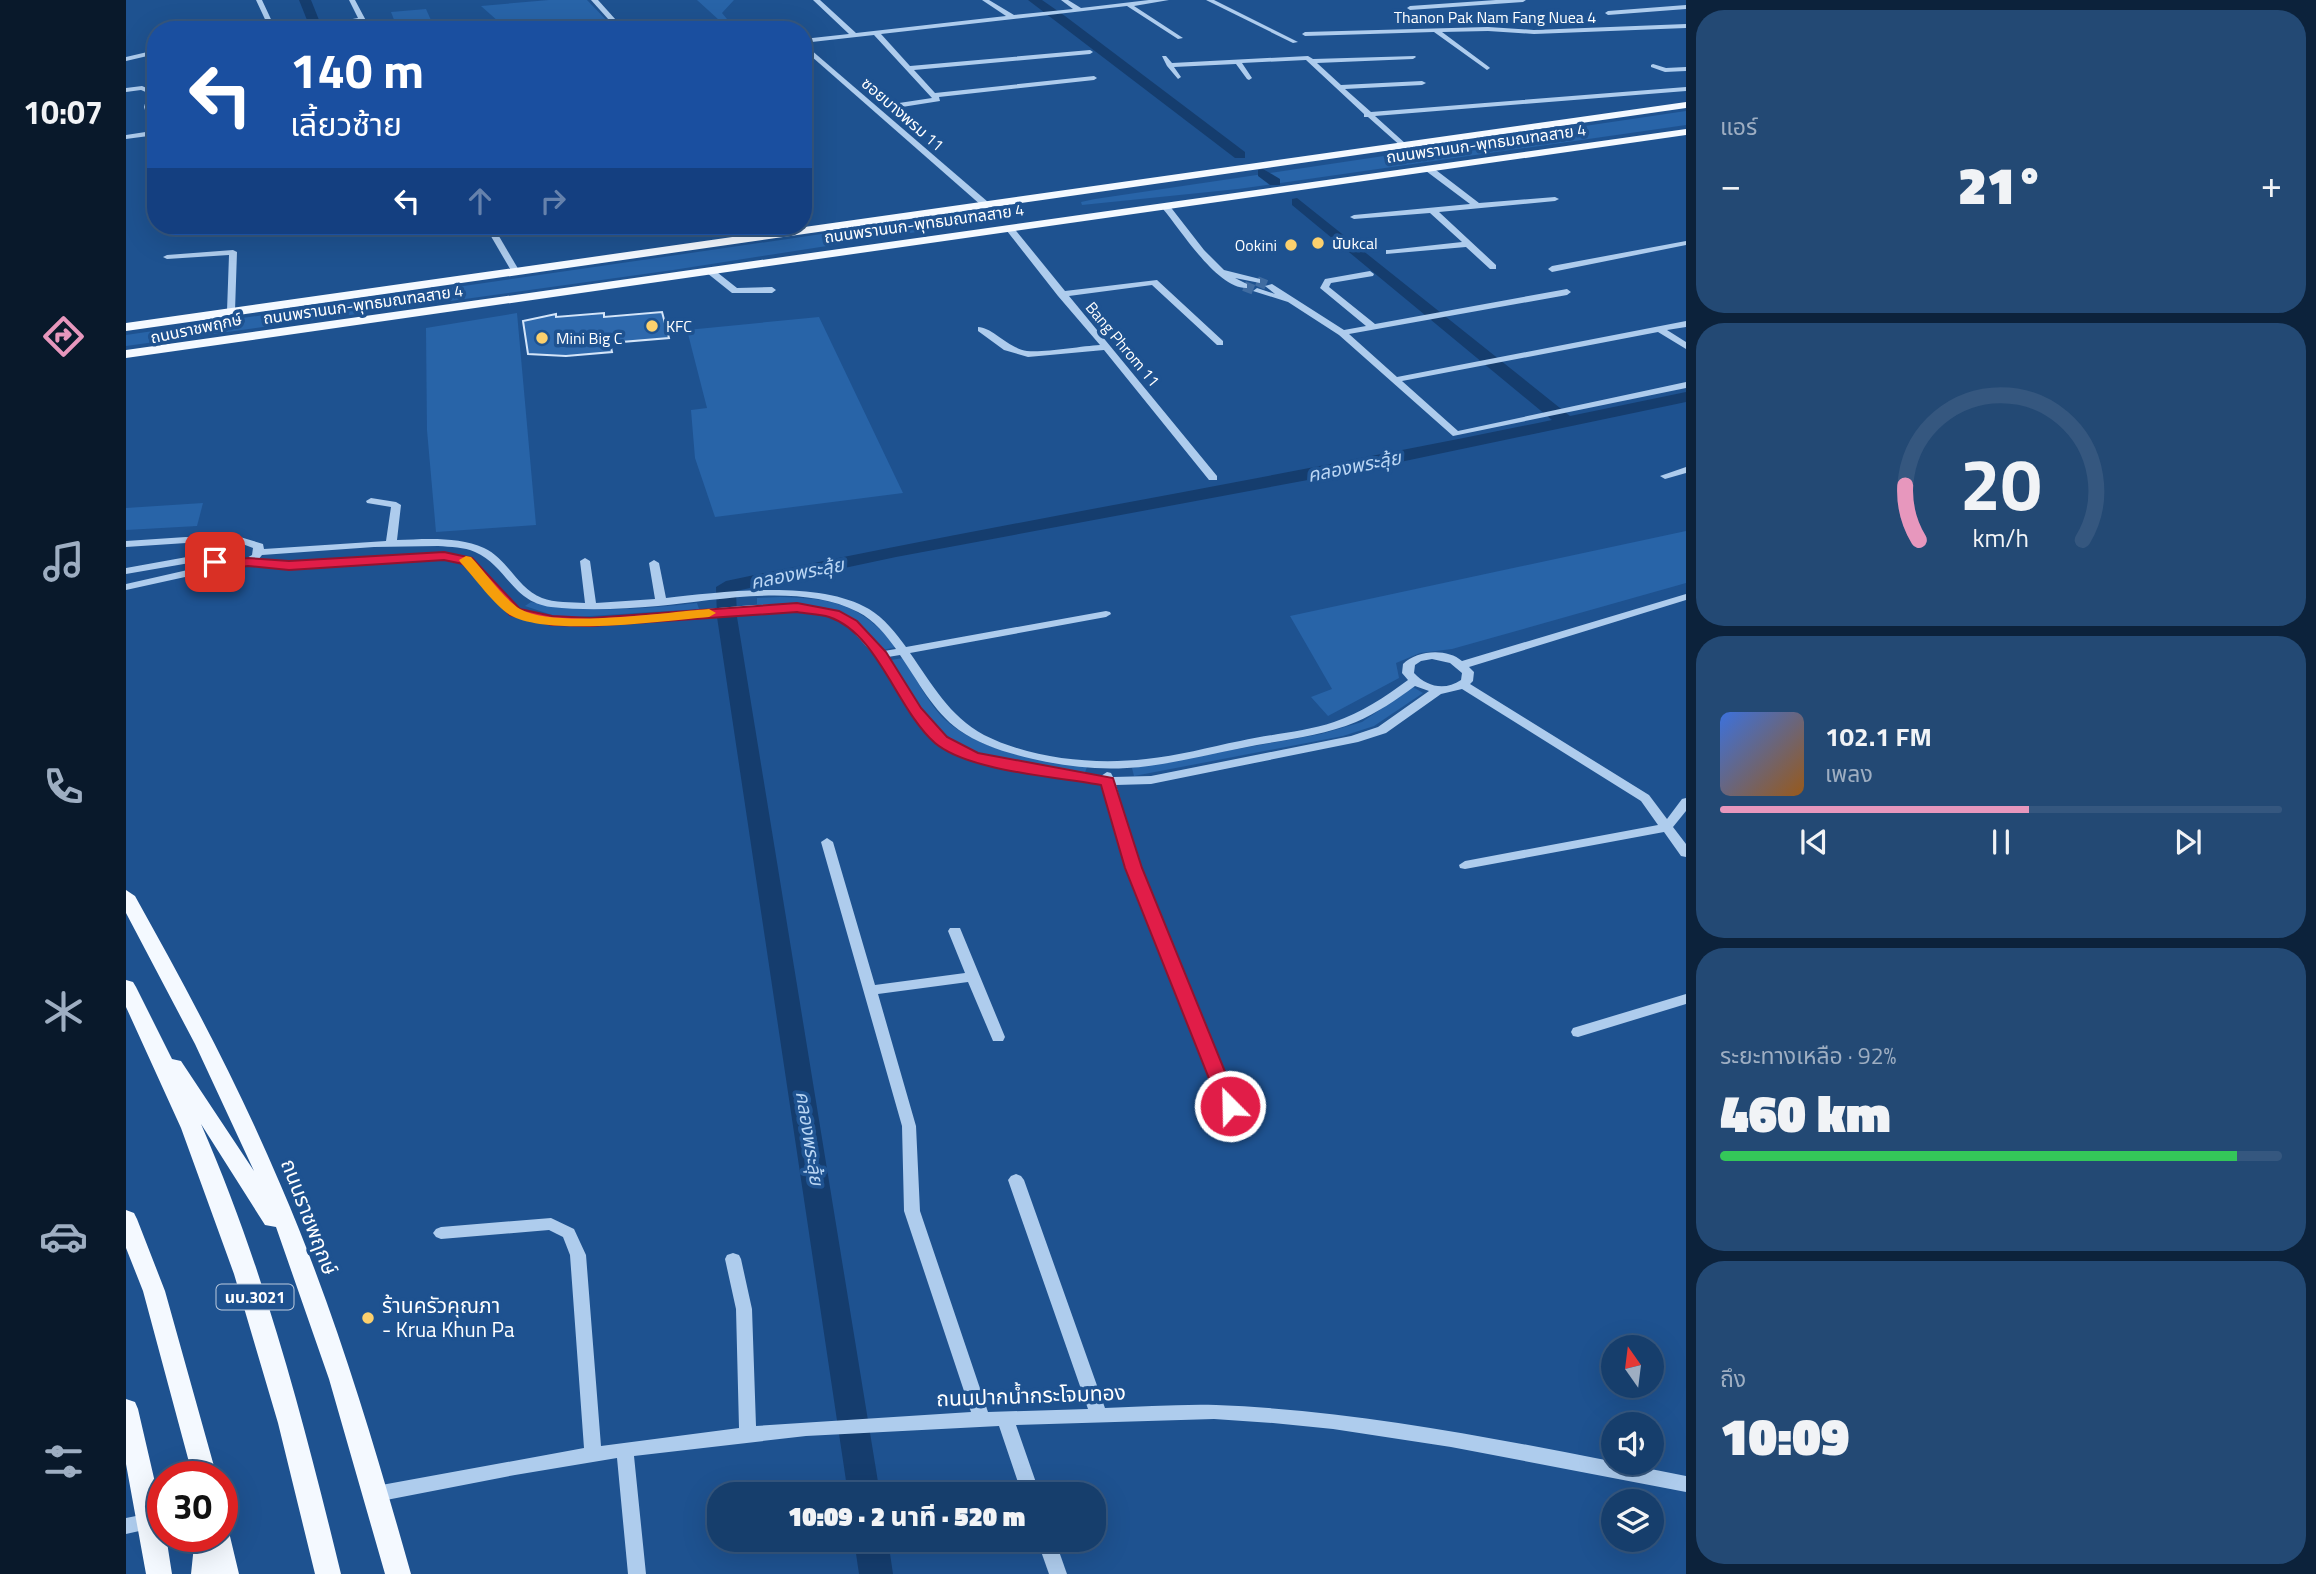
<!DOCTYPE html>
<html lang="th">
<head>
<meta charset="utf-8">
<style>
	:root { --surface:#163e6c; --page:#234974; --text:#f1f3f6; --muted:#9eaec2; --line:#35577f; --accent:#e797bd }
	body { margin:0; font-family:"Titillium Web","Noto Sans Thai",sans-serif; background:var(--page); color:var(--text); height:100vh; display:flex; flex-direction:column; font-size:26px; white-space:nowrap }
	* { box-sizing:border-box; margin:0 }
	p { font-size:23px; color:var(--muted) }
	.icon { flex:none; width:38px; height:38px; fill:none; stroke:currentColor; stroke-width:2; stroke-linecap:round; stroke-linejoin:round }
	.map { position:relative; flex:1; overflow:hidden }
	.drawer { display:flex; flex-direction:column; gap:10px; padding:10px; background:#0c223b; width:630px }
	.drawer>* { flex:none }
	.hud { position:absolute; left:21px; top:21px; width:665px; height:214px; border-radius:28px; box-shadow:0 7px 28px #0002,0 0 0 2px var(--line); background:#1a4fa0; color:#fff; overflow:hidden }
	.needle { width:46px; rotate:346deg }
	.buttons { position:absolute; left:1475px; top:1335px; display:grid; gap:14px }
	.buttons a { display:grid; place-items:center; width:63px; height:63px; border-radius:50%; background:var(--surface); box-shadow:0 7px 28px #0002,0 0 0 2px var(--line); font-size:35px }
	.speed { position:absolute; left:21px; top:1461px; display:flex; gap:14px; font-size:35px; font-weight:700; text-align:center }
	.speed>* { display:grid; place-content:center; width:91px; height:91px; border-radius:50%; background:var(--surface); box-shadow:0 7px 28px #0002,0 0 0 2px var(--line); line-height:1 }
	.speed .limit { border:10px solid #d22; background:#fff; color:#111 }
	.pin { position:absolute; display:grid; place-items:center; width:60px; height:60px; color:#fff; margin:-30px; border-radius:14px; box-shadow:0 4px 10px #0006 }
	.me { position:absolute; width:77px; margin:-38px; rotate:337deg; stroke-linejoin:round; filter:drop-shadow(0 0 5px #0008) }
	.turn { display:flex; align-items:center; gap:24px; height:147px; padding:0 28px; font-size:32px }
	.turn .icon { width:91px; height:91px; stroke-width:2.5 }
	.turn b { display:block; font-size:49px; line-height:60px }
	.lanes { display:flex; align-items:center; height:66px; padding:0 28px; background:#0003; justify-content:center; gap:35px; direction:ltr }
	.lanes .off { opacity:.35 }
	.big { font-size:52px; font-weight:800; line-height:1.1 }
	.drawer .widget { flex:1; display:flex; flex-direction:column; justify-content:center; gap:10px; min-width:0; padding:0 24px; border-radius:28px; background:var(--page) }
	.drawer .dial { align-items:center; gap:0 }
	.dial svg { height:182px; overflow:visible; fill:none; stroke:var(--line); stroke-width:7; stroke-linecap:round; text-anchor:middle }
	.dial text { fill:var(--text); stroke:none }
	.song { display:flex; align-items:center; gap:21px }
	.cover { width:84px; height:84px; border-radius:10px; background:linear-gradient(135deg,hsl(220 70% 55%),hsl(30 70% 35%)) }
	.played { height:7px; border-radius:4px; background:linear-gradient(90deg,var(--accent) 55%,var(--line) 55%) }
	.keys { display:flex; justify-content:space-around; direction:ltr }
	.heat { display:flex; justify-content:space-between; align-items:center; font-size:38px; direction:ltr }
	.charge { height:10px; border-radius:5px; background:linear-gradient(90deg,#34c759 92%,var(--line) 0) }
	.trip { position:absolute; left:581px; top:1482px; width:399px; height:70px; border-radius:28px; background:var(--surface); box-shadow:0 7px 28px #0002,0 0 0 2px var(--line); font-weight:800; line-height:70px; text-align:center }
	main { display:flex; flex:1; min-height:0 }
	.menu { display:flex; flex-direction:column; width:126px; justify-content:space-around; align-items:center; background:#09192b; color:var(--muted) }
	.menu .icon { width:49px; height:49px }
	.menu .selected { color:var(--accent) }
	.menu b { font-size:32px; color:var(--text) }
	.map>svg:first-child { display:block }
	.green { fill:#2864a8 }
	.lines { fill:none; stroke-linecap:round; stroke-linejoin:round }
	.canal { fill:#153d6e; fill-rule:evenodd }
	.building { fill:#2e69ad; stroke:#d4e5f9; stroke-width:2 }
	.minor-tunnel { stroke:#406ca1; stroke-width:10; stroke-dasharray:10 4.5; stroke-linecap:butt }
	.minor { fill:#aecced; fill-rule:evenodd }
	.major { fill:#f4f9ff; fill-rule:evenodd }
	.route { fill:#e11d48; stroke:#92132f; stroke-width:2 }
	.slow { fill:#f59e0b }
	.poi-dot { fill:#fcd06d; stroke:#1e5290; stroke-width:2.5 }
	.labels { text-anchor:middle; stroke-width:7; stroke-linejoin:round; paint-order:stroke }
	.far-street-label { font-size:16px; fill:#fff; stroke:#1e5290 }
	.far-poi-label { font-size:16px; fill:#fff; stroke:#1e5290; text-anchor:start }
	.shield { fill:#1e5290; stroke:#bccbde; stroke-width:2 }
	.shield-label { font-size:16px; font-weight:bold; fill:#fff }
	.water-label { font-size:19px; font-style:italic; fill:#bad6f4; stroke:#1e5290 }
	.near-street-label { font-size:21px; fill:#fff; stroke:#1e5290 }
	.near-poi-label { font-size:21px; fill:#fff; stroke:#1e5290; text-anchor:start }
</style>
</head>
<body>
<main>
<nav class="menu">
<b>10:07</b>
<svg class="icon selected" aria-label="directions" viewBox="0 0 24 24"><path d="M12 3l9 9-9 9-9-9zM9 14v-3h6M13 9l2 2-2 2"/></svg>
<svg class="icon" aria-label="music" viewBox="0 0 24 24"><path d="M9 18V5l10-2v13"/><circle cx="6" cy="18" r="3"/><circle cx="16" cy="16" r="3"/></svg>
<svg class="icon" aria-label="phone" viewBox="0 0 24 24"><path d="M5 4h4l2 5-3 2q2 4 5 5l2-3 5 2v4C11 20 4 13 5 4z"/></svg>
<svg class="icon" aria-label="climate" viewBox="0 0 24 24"><path d="M12 3v18M4 7l16 10M4 17L20 7"/></svg>
<svg class="icon" aria-label="car" viewBox="0 0 24 24"><path d="M5 17H2v-5l4-1 3-4h7l3 4 3 1v5h-3M9 17h6M6 11h13"/><circle cx="7" cy="17" r="2"/><circle cx="17" cy="17" r="2"/></svg>
<svg class="icon" aria-label="filters" viewBox="0 0 24 24"><path d="M4 7h16M4 17h16"/><circle cx="9" cy="7" r="2"/><circle cx="15" cy="17" r="2"/></svg>
</nav>
<div class="map">
<svg width="1560" height="1574" viewBox="0 0 1560 1574">
	<rect width="100%" height="100%" fill="#1e5290"/>
	<g class="green">
		<polygon points="423,0 461,0 490,30 382,30 355,6"/>
		<polygon points="571,0 608,0 596,13 610,30 546,30 593,20"/>
		<polygon points="300,9 308,27 272,30 265,12"/>
		<polygon points="1560,111 1560,125 1112,189 956,205 955,202 969,199"/>
		<polygon points="901,210 893,216 547,270 0,346 0,335 723,230"/>
		<polygon points="391,313 410,525 310,532 301,430 300,328"/>
		<polygon points="693,317 777,493 589,517 569,458 565,410 581,408 561,330"/>
		<polygon points="77,503 71,526 0,530 0,508"/>
		<polygon points="1560,531 1560,583 1326,649 1294,653 1270,663 1273,678 1202,716 1185,697 1206,689 1164,616"/>
		<path d="M654 597C708 598 736 605 770 647L757 650 733 623 715 613 697 607 631 604V598Z"/>
		<path d="M405 602C460 614 515 609 571 603L573 609 449 617 429 616 399 606Z"/>
		<path d="M777 658C791 679 804 708 824 724 862 754 915 759 961 767L958 775C902 767 839 761 799 716 785 700 776 678 765 660Z"/>
		<polygon points="1287,687 1297,693 1248,726 1217,736 1008,776 1006,768 1195,734 1236,722"/>
	</g>
	<g class="lines">
		<g class="canal">
			<polygon points="173,0 185,0 197,30 185,30"/>
			<polygon points="902,0 916,0 939,16 1119,152 1119,158 1109,158"/>
			<polygon points="1137,169 1154,179 1154,185 1144,185 1132,176 1132,170"/>
			<path d="M1171 198 1444 416 1560 392V402L1241 469 770 557 610 591 611 617 754 1494H722L591 617 590 587 600 581C875 523 1152 477 1426 420L1166 205V199Z"/>
			<polygon points="728,1540 762,1540 767,1574 733,1574"/>
		</g>
	</g>
	<polygon class="building" points="536,312 543,338 484,343 486,352 440,356 402,354 397,321 430,314 430,317 478,313 478,317"/>
	<g class="lines">
		<g class="minor-tunnel">
			<polyline points="1131,281 1143,286"/>
			<polyline points="1118,286 1131,291"/>
		</g>
		<g class="minor">
			<polygon points="130,0 136,0 150,30 144,30"/>
			<polygon points="223,0 229,0 245,30 239,30 234,21 183,30 166,30 232,18"/>
			<polygon points="465,0 472,0 499,30 492,30"/>
			<polygon points="687,0 694,0 730,33 880,16 856,0 863,0 888,15 947,9 935,0 942,0 955,8 1023,0 1043,0 1008,6 1057,38 1052,39 1001,6 755,34 784,66 964,50 967,52 964,54 788,70 809,93 968,76 971,78 968,80 813,97 814,101 776,107 772,105 773,103 806,98 748,35 677,43 677,39 723,34"/>
			<polygon points="1080,0 1088,0 1172,42 1167,43"/>
			<polygon points="1370,0 1400,0 1397,2 1284,10 1281,8 1284,6"/>
			<polygon points="1560,5 1560,9 1482,15 1479,13 1482,11"/>
			<polygon points="1560,24 1560,28 1408,34 1362,31 1316,32 1363,67 1364,68 1361,70 1308,32 1179,36 1176,34 1179,32 1362,27 1408,30"/>
			<polygon points="677,43 862,202 862,206 856,206 677,49"/>
			<polygon points="30,50 30,54 0,61 0,57"/>
			<polygon points="1036,56 1040,56 1046,63 1182,56 1187,59 1289,56 1290,57 1287,59 1191,63 1215,85 1296,81 1300,83 1296,85 1219,89 1245,112 1560,87 1560,91 1249,116 1280,144 1280,148 1277,148 1242,117 1238,117 1238,114 1180,60 1116,63 1126,78 1123,80 1121,79 1110,64 1048,67 1055,77 1052,79 1041,66"/>
			<polygon points="1527,64 1540,68 1560,67 1560,71 1539,72 1525,67 1525,65"/>
			<path d="M16 86 30 92C25 108 30 119 30 135L0 139V135L26 131 18 107 22 93 15 90 0 92V88Z"/>
			<polygon points="1300,167 1306,167 1353,203 1429,197 1433,199 1429,201 1313,212 1370,265 1370,269 1364,269 1340,247 1260,254 1260,250 1263,250 1336,242 1304,213 1228,219 1224,217 1228,215 1344,204 1300,171"/>
			<path d="M1037 205H1043L1078 250 1098 270 1134 279V283L1109 278 1121 284V288C1091 289 1055 230 1037 209Z"/>
			<polygon points="359,226 367,226 394,272 393,274 387,274"/>
			<path d="M881 227H887L939 291 1031 280 1097 341V345H1091L1026 285 943 296 1091 476V480H1083L978 350 902 357 878 350 852 331V327C866 327 882 348 901 351 918 353 955 346 974 345L932 296 881 231Z"/>
			<polygon points="1560,241 1560,245 1426,272 1422,269 1426,266"/>
			<polygon points="107,250 111,252 109,311 105,314 101,311 103,255 41,259 37,257 41,255"/>
			<polygon points="581,269 587,269 611,288 646,287 650,290 646,293 606,293 581,273"/>
			<polygon points="1244,271 1248,274 1247,276 1205,283 1203,287 1249,324 1441,289 1445,292 1441,295 1223,334 1271,377 1560,321 1560,327 1541,330 1560,342 1560,349 1532,332 1276,381 1332,431 1560,382 1560,388 1327,436 1213,335 1162,302 1127,291 1131,288 1149,294 1139,286 1146,284 1218,330 1240,326 1194,288 1199,279"/>
			<polygon points="1560,467 1560,473 1539,479 1534,476"/>
			<path d="M245 498 270 502 275 505 271 540C298 539 332 536 358 548 382 559 391 588 416 598 428 603 446 602 459 603L454 561 459 558 464 561 470 603 529 599 523 563 528 560 533 563 540 598C596 592 692 579 743 609 758 618 770 633 780 647L980 611 984 612 985 614 980 617 784 653C806 684 823 716 858 735 906 759 968 765 1020 759 1052 756 1083 747 1114 741 1145 734 1178 732 1208 722 1235 713 1259 697 1282 680L1276 673 1277 664C1291 650 1321 648 1336 661L1560 594V600L1343 667 1348 672 1347 681 1344 684 1523 795 1541 819 1556 799 1560 798V811L1547 827 1560 844V857L1555 856 1538 832 1339 869 1334 868 1333 865 1339 861 1532 825 1515 801 1336 689 1315 694 1260 733 1232 742 1025 784 990 785 1014 868 1111 1106 1109 1110 1104 1111 1099 1110 1097 1106 1002 868 977 784 917 776 843 760 812 743 785 713 750 657 722 626 705 617 671 610 627 611 465 625 426 624 385 614 337 563 318 559 163 569 122 565 100 568 0 590V584L88 564 81 560 0 574V568L83 553 86 547 60 543 0 547V541L60 537 97 542 114 537 137 544 138 549 260 541 265 507 241 503 240 501ZM114 543 127 548 126 555C115 562 104 564 92 558L95 550ZM312 546C325 547 338 547 349 552 380 565 386 602 425 607 461 611 496 609 532 606 593 600 675 583 732 612 748 620 760 635 770 649L758 651 730 622 712 612 671 604 627 605 465 619 426 618 393 610 345 559 318 553 163 563 132 560 136 555 248 547ZM774 655C792 681 807 711 833 730 854 745 881 753 907 759 938 766 970 770 1001 768 1040 766 1078 755 1116 748 1154 740 1194 737 1230 722 1251 713 1270 700 1289 686L1303 691 1252 727 1225 736 1025 776 987 777 985 773 981 772 975 776C932 770 852 764 819 736 794 714 779 685 762 657ZM1306 659 1324 663 1336 673 1335 680C1319 691 1301 687 1288 673L1289 665 1295 661Z"/>
			<path d="M701 838 707 842 749 985 839 973 822 931 824 928H834L879 1037 877 1041H867L842 982 752 994 790 1126 794 1211 862 1412 962 1409 882 1180 885 1176 890 1174 895 1176 898 1180 979 1408C1015 1407 1053 1404 1090 1405 1248 1411 1406 1446 1560 1476V1492L1325 1447 1207 1429 1147 1423 1088 1419 890 1425 914 1494H896L873 1426 680 1436 508 1456 520 1574H502L491 1458 389 1475 250 1502 244 1499 241 1494 244 1489 250 1486 458 1448 444 1255 437 1237 423 1230 315 1239 310 1237 307 1233 310 1229 315 1227 425 1218 448 1229 460 1255 475 1446 613 1428 610 1309 599 1259 601 1255 607 1253 613 1255 615 1259 626 1309 630 1426 845 1412 778 1211 776 1126 695 842Z"/>
			<polygon points="1560,994 1560,1004 1452,1037 1447,1036 1445,1032 1447,1028"/>
			<polygon points="25,1513 31,1515 34,1521 31,1527 0,1534 0,1518"/>
			<polygon points="911,1540 929,1540 941,1574 923,1574"/>
		</g>
		<g class="major">
			<polygon points="1560,102 1560,108 0,331 0,323"/>
			<polygon points="1560,129 1560,135 0,358 0,350"/>
			<path d="M0 890 9 896C62 991 113 1086 155 1186 209 1311 248 1443 285 1574H259L203 1379 150 1227 139 1225 75 1124C138 1268 178 1422 215 1574H189L152 1423 108 1274 55 1128 0 1007V980L7 982 10 987 46 1059 55 1061 128 1171 69 1044 0 913Z"/>
			<polygon points="0,1210 8,1213 11,1219 39,1291 91,1477 67,1477 17,1291 0,1248"/>
			<polygon points="0,1399 9,1402 12,1409 37,1517 37,1536 40,1536 46,1574 20,1574 0,1464"/>
			<polygon points="96,1526 102,1528 113,1574 65,1574 69,1536 96,1536"/>
		</g>
	</g>
	<path class="route" d="M318 552 346 558 394 609 426 616 465 618 671 603 713 611 731 621 760 652 795 708 821 737 852 753 987 778 1016 868 1113 1106 1110 1111 1104 1113 1094 1106 999 868 975 785C931 777 842 771 809 743 771 710 752 633 703 617 693 614 681 614 671 612L465 626 426 625 384 615 337 564 318 560 163 570 122 566 100 569 82 562 89 558 100 561 122 558 163 561Z"/>
	<path class="slow" d="M340 556 345 557C358 571 379 600 394 609 430 629 540 612 583 609L590 613 583 617C537 621 422 637 384 615 369 606 348 577 335 563L333 560Z"/>
	<g class="poi-dot">
		<circle cx="1192" cy="243" r="7"/>
		<circle cx="1165" cy="245" r="7"/>
		<circle cx="526" cy="326" r="7"/>
		<circle cx="416" cy="338" r="7"/>
		<circle cx="242" cy="1318" r="7"/>
	</g>
	<g class="labels">
		<g class="far-street-label">
			<text x="1369" y="23">Thanon Pak Nam Fang Nuea 4</text>
			<text transform="translate(777 114) rotate(41)" y="6">ซอยบางพรม 11</text>
			<text transform="translate(1360 143) rotate(-8)" y="6">ถนนพรานนก-พุทธมณฑลสาย 4</text>
			<text transform="translate(798 223) rotate(-8)" y="6">ถนนพรานนก-พุทธมณฑลสาย 4</text>
			<text transform="translate(237 304) rotate(-8)" y="6">ถนนพรานนก-พุทธมณฑลสาย 4</text>
			<text transform="translate(70 328) rotate(-12)" y="6">ถนนราชพฤกษ์</text>
			<text transform="translate(997 344) rotate(50)" y="6">Bang Phrom 11</text>
		</g>
		<g class="far-poi-label">
			<text x="1206" y="249">นับkcal</text>
			<text x="1151" y="251" text-anchor="end">Ookini</text>
			<text x="540" y="332">KFC</text>
			<text x="430" y="344">Mini Big C</text>
		</g>
		<rect class="shield" x="90.5" y="1284.5" width="77" height="25" rx="5"/>
		<g class="shield-label">
			<text x="129" y="1303">นบ.3021</text>
		</g>
		<g class="water-label">
			<text transform="translate(1228 466) rotate(-11)" y="7">คลองพระลุ้ย</text>
			<text transform="translate(671 573) rotate(-11)" y="7">คลองพระลุ้ย</text>
			<text transform="translate(684 1138) rotate(81)" y="7">คลองพระลุ้ย</text>
		</g>
		<g class="near-street-label">
			<text transform="translate(183 1217) rotate(69)" y="7">ถนนราชพฤกษ์</text>
			<text transform="translate(905 1396) rotate(-2)" y="7">ถนนปากน้ำกระโจมทอง</text>
		</g>
		<g class="near-poi-label">
			<text x="256" y="1313">ร้านครัวคุณภา<tspan x="256" dy="24">- Krua Khun Pa</tspan></text>
		</g>
	</g>
</svg>
<div class="buttons">
<a><svg class="needle" viewBox="-14 -14 28 28"><path d="M0-13l5 13h-10z" fill="#e53935"/><path d="M0 13l5-13h-10z" fill="#9eaec2"/></svg></a>
<a><svg class="icon" aria-label="sound" viewBox="0 0 24 24"><path d="M4 9h4l5-4v14l-5-4H4zM17 9q2 3 0 6"/></svg></a>
<a><svg class="icon" aria-label="layers" viewBox="0 0 24 24"><path d="M12 4l9 5-9 5-9-5zM3 14l9 5 9-5"/></svg></a>
</div>
<div class="speed"><div class="limit">30</div></div>
<div class="pin" style="left:89px;top:562px;background:#d93025"><svg class="icon" aria-label="arrive" viewBox="0 0 24 24"><path d="M6 21V4h12l-3 4 3 4H6"/></svg></div>
<svg class="me" style="left:1104px;top:1106px" viewBox="-20 -20 40 40"><circle r="17" fill="#e11d48" stroke="#fff" stroke-width="3"/><path d="M0-11L8 9 0 5-8 9z" fill="#fff"/></svg>
<div class="trip">10:09 · 2 นาที · 520 m</div>
<div class="hud">
<div class="turn"><svg class="icon" aria-label="left" viewBox="0 0 24 24"><path d="M17 20v-9H6M10 6l-5 5 5 5"/></svg><div><b>140 m</b>เลี้ยวซ้าย</div></div>
<div class="lanes"><svg class="icon" aria-label="left" viewBox="0 0 24 24"><path d="M17 20v-9H6M10 6l-5 5 5 5"/></svg><svg class="icon off" aria-label="ahead" viewBox="0 0 24 24"><path d="M12 20V5M6 11l6-6 6 6"/></svg><svg class="icon off" aria-label="right" viewBox="0 0 24 24"><path d="M7 20v-9h11M14 6l5 5-5 5"/></svg></div>
</div>
</div>
<section class="drawer">
<div class="widget"><p>แอร์</p>
<div class="heat"><a>−</a><b class="big">21°</b><a>+</a></div>
</div>
<div class="widget dial"><svg viewBox="0 0 100 80">
<path d="M14 69A42 42 0 1 1 86 69"/>
<path d="M14 69A42 42 0 0 1 8 45" stroke="#e797bd"/>
<text x="50" y="56" font-size="32" font-weight="700">20</text>
<text x="50" y="72" font-size="11">km/h</text>
</svg></div>
<div class="widget">
<div class="song"><i class="cover"></i><div><b>102.1 FM</b><p>เพลง</p></div></div>
<div class="played"></div>
<div class="keys"><svg class="icon" aria-label="previous" viewBox="0 0 24 24"><path d="M18 5L8 12l10 7zM5 5v14"/></svg><svg class="icon" aria-label="pause" viewBox="0 0 24 24"><path d="M8 5v14M16 5v14"/></svg><svg class="icon" aria-label="next" viewBox="0 0 24 24"><path d="M6 5l10 7-10 7zM19 5v14"/></svg></div>
</div>
<div class="widget"><p>ระยะทางเหลือ · 92%</p><b class="big">460 km</b><div class="charge"></div></div>
<div class="widget"><p>ถึง</p><b class="big">10:09</b></div>
</section>
</main>
</body>
</html>
